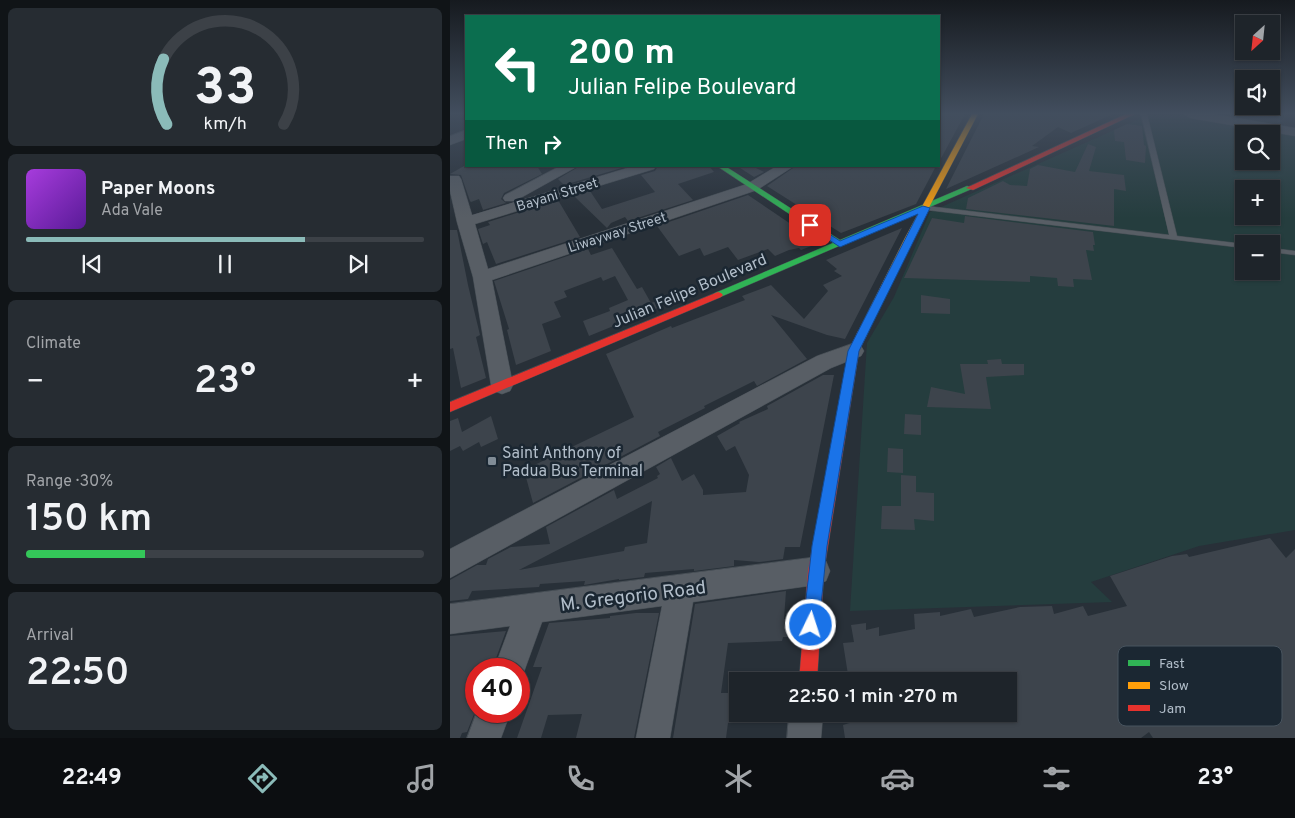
<!DOCTYPE html>
<html lang="en">
<head>
<meta charset="utf-8">
<style>
	:root { --surface:#1e242a; --page:#262c32; --text:#f1f3f6; --muted:#a1a4a8; --line:#3c4147; --accent:#8bbbb9 }
	body { margin:0; font-family:Overpass,sans-serif; background:var(--page); color:var(--text); height:100vh; display:flex; flex-direction:column; font-size:19px; white-space:nowrap }
	* { box-sizing:border-box; margin:0 }
	p { font-size:16px; color:var(--muted) }
	.icon { flex:none; width:28px; height:28px; fill:none; stroke:currentColor; stroke-width:2; stroke-linecap:round; stroke-linejoin:round }
	.map { position:relative; flex:1; overflow:hidden }
	.sheet { display:flex; flex-direction:column; gap:8px; padding:8px; background:#101417; width:450px }
	.sheet>* { flex:none }
	.banner { position:absolute; left:15px; top:15px; width:475px; height:152px; border-radius:0px; box-shadow:0 1px 4px #0004,0 0 0 1px var(--line); background:#0b6e4f; color:#fff; overflow:hidden }
	.needle { width:32px; rotate:207deg }
	.tools { position:absolute; left:785px; top:15px; display:grid; gap:10px }
	.tools a { display:grid; place-items:center; width:45px; height:45px; border-radius:0px; background:var(--surface); box-shadow:0 1px 4px #0004,0 0 0 1px var(--line); font-size:25px }
	.speed { position:absolute; left:15px; top:658px; display:flex; gap:10px; font-size:25px; font-weight:700; text-align:center }
	.speed>* { display:grid; place-content:center; width:65px; height:65px; border-radius:50%; background:var(--surface); box-shadow:0 1px 4px #0004,0 0 0 1px var(--line); line-height:1 }
	.speed .limit { border:8px solid #d22; background:#fff; color:#111 }
	.pin { position:absolute; display:grid; place-items:center; width:42px; height:42px; color:#fff; margin:-21px; border-radius:10px; box-shadow:0 2px 8px #0006 }
	.me { position:absolute; width:55px; margin:-28px; rotate:4deg; stroke-linejoin:round; filter:drop-shadow(0 0 4px #0008) }
	.turn { display:flex; align-items:center; gap:18px; height:105px; padding:0 20px; font-size:22px }
	.turn .icon { width:65px; height:65px; stroke-width:2.5 }
	.turn b { display:block; font-size:35px; line-height:42px }
	.then { display:flex; align-items:center; height:48px; padding:0 20px; background:#0003; gap:10px; font-size:19px }
	.big { font-size:38px; font-weight:600; line-height:1.1 }
	.sheet .card { flex:1; display:flex; flex-direction:column; justify-content:center; gap:8px; min-width:0; padding:0 18px; border-radius:8px; background:var(--page) }
	.sheet .dial { align-items:center; gap:0 }
	.dial svg { height:130px; overflow:visible; fill:none; stroke:var(--line); stroke-width:7; stroke-linecap:round; text-anchor:middle }
	.dial text { fill:var(--text); stroke:none }
	.song { display:flex; align-items:center; gap:15px }
	.cover { width:60px; height:60px; border-radius:8px; background:linear-gradient(135deg,hsl(280 70% 55%),hsl(270 70% 35%)) }
	.played { height:5px; border-radius:2px; background:linear-gradient(90deg,var(--accent) 70%,var(--line) 70%) }
	.keys { display:flex; justify-content:space-around; direction:ltr }
	.heat { display:flex; justify-content:space-between; align-items:center; font-size:28px; direction:ltr }
	.charge { height:8px; border-radius:4px; background:linear-gradient(90deg,#34c759 30%,var(--line) 0) }
	.trip { position:absolute; left:279px; top:672px; width:288px; height:50px; border-radius:0px; background:var(--surface); box-shadow:0 1px 4px #0004,0 0 0 1px var(--line); font-weight:600; line-height:50px; text-align:center }
	.menu { display:flex; height:80px; justify-content:space-around; align-items:center; background:#0c0e11; color:var(--muted) }
	.menu .icon { width:35px; height:35px }
	.menu .selected { color:var(--accent) }
	.menu b { font-size:22px; color:var(--text) }
	main { display:flex; flex:1; min-height:0 }
	.map>svg:first-child { display:block }
	.green { fill:#253d3e; fill-rule:evenodd }
	.building { fill:#3d444c; fill-rule:evenodd }
	.lines { fill:none; stroke-linecap:round; stroke-linejoin:round }
	.lane-casing { stroke:#454d54; stroke-width:1 }
	.street-casing { stroke:#454d54; stroke-width:1 }
	.fast-casing { stroke:#454d54; stroke-width:1 }
	.slow-casing { stroke:#454d54; stroke-width:1 }
	.jam-casing { stroke:#454d54; stroke-width:1 }
	.lane { fill:#585e65; fill-rule:evenodd }
	.street { fill:#585e65; fill-rule:evenodd }
	.fast { fill:#30b455; fill-rule:evenodd }
	.slow { fill:#ff9f0a; fill-rule:evenodd }
	.jam { fill:#e5322d; fill-rule:evenodd }
	.route { fill:#1a73e8; stroke:#114b97 }
	.poi-dot { fill:#818c96; stroke:#1b2732; stroke-width:2 }
	.labels { text-anchor:middle; stroke-width:5; stroke-linejoin:round; paint-order:stroke }
	.far-street-label { font-size:14px; fill:#b1bdc9; stroke:#1b2732 }
	.street-label { font-size:16px; fill:#b1bdc9; stroke:#1b2732 }
	.poi-label { font-size:16px; fill:#b1bdc9; stroke:#1b2732; text-anchor:start }
	.near-street-label { font-size:19px; fill:#b1bdc9; stroke:#1b2732 }
	.key { fill:#1b2732; stroke:#48545f; stroke-width:1 }
	.key-label { font-size:14px; fill:#b1bdc9 }
</style>
</head>
<body>
<main>
<section class="sheet">
<div class="card dial"><svg viewBox="0 0 100 80">
<path d="M14 69A42 42 0 1 1 86 69"/>
<path d="M14 69A42 42 0 0 1 12 29" stroke="#8bbbb9"/>
<text x="50" y="56" font-size="32" font-weight="700">33</text>
<text x="50" y="72" font-size="11">km/h</text>
</svg></div>
<div class="card">
<div class="song"><i class="cover"></i><div><b>Paper Moons</b><p>Ada Vale</p></div></div>
<div class="played"></div>
<div class="keys"><svg class="icon" aria-label="previous" viewBox="0 0 24 24"><path d="M18 5L8 12l10 7zM5 5v14"/></svg><svg class="icon" aria-label="pause" viewBox="0 0 24 24"><path d="M8 5v14M16 5v14"/></svg><svg class="icon" aria-label="next" viewBox="0 0 24 24"><path d="M6 5l10 7-10 7zM19 5v14"/></svg></div>
</div>
<div class="card"><p>Climate</p>
<div class="heat"><a>−</a><b class="big">23°</b><a>+</a></div>
</div>
<div class="card"><p>Range · 30%</p><b class="big">150 km</b><div class="charge"></div></div>
<div class="card"><p>Arrival</p><b class="big">22:50</b></div>
</section>
<div class="map">
<svg width="845" height="738" viewBox="0 0 845 738">
	<rect width="100%" height="100%" fill="#283038"/>
	<path class="green" d="M700 114H730L845 134V530L749 546 641 582 662 602 400 611 417 343 444 297 480 212ZM794 134H821V161H794ZM794 189H821V216H794ZM794 244H821V271H794Z"/>
	<g class="building">
		<polygon points="489,114 515,114 489,162"/>
		<polygon points="534,114 663,114 621,133 608,127 582,146 589,147 496,189"/>
		<polygon points="677,124 692,126 694,145 696,146 695,163 676,160 674,142 665,141 664,130"/>
		<polygon points="638,144 646,147 639,171 674,175 676,191 664,189 664,226 516,209 518,198 553,181 560,185 577,186 580,169 588,165 625,172"/>
		<polygon points="14,166 87,166 92,174 54,193 51,199 56,203 33,210 29,199 21,202 20,201 11,175 0,174"/>
		<polygon points="130,166 175,166 175,167 114,185 108,179"/>
		<polygon points="208,166 259,166 264,172 228,184 243,200 178,221 175,217 161,223 157,228 124,196 140,191 152,209 205,192 191,175 205,171"/>
		<polygon points="287,166 302,166 314,172 304,177"/>
		<polygon points="346,166 486,166 466,204 391,233 317,186"/>
		<polygon points="298,195 369,243 351,250 349,248 339,250 325,256 318,249 288,260 278,247 254,256 250,248 229,256 207,226"/>
		<polygon points="108,200 130,237 46,264 37,242 33,244 28,229 40,225 38,222"/>
		<polygon points="515,216 643,232 645,245 643,245 644,251 636,250 642,280 623,279 624,287 608,286 607,278 580,276 580,282 454,278 482,218 514,223"/>
		<polygon points="452,228 395,339 377,335 321,315 357,359 307,386 304,381 254,406 255,408 208,432 210,436 83,503 74,470 184,417 156,354 221,326 222,328 295,300 292,296 321,285 354,319 378,291 373,285 392,276 384,271 387,269 376,260"/>
		<polygon points="0,230 7,230 18,285 30,335 26,337 36,378 11,388 3,348 0,349"/>
		<polygon points="162,248 187,289 192,287 201,303 207,301 210,307 139,336 133,321 160,311 159,308 178,300 165,276 153,281 151,277 114,291 117,297 104,302 111,317 92,324 101,351 66,365 57,330 59,329 44,281 138,249 141,255"/>
		<polygon points="471,295 500,299 500,314 471,313"/>
		<polygon points="551,359 552,364 574,364 574,375 536,377 541,409 477,407 481,387 515,394 510,364 538,364 537,360"/>
		<path d="M373 375H384L350 547H335L333 559 309 562 284 560V566L244 571V569L195 573 194 577 169 580V579L134 585 135 581 90 584 89 587 22 591 18 599 0 601V580L27 565H36L38 559 61 547 100 544 96 527 164 490 167 499 208 478 207 476 210 474 206 467 221 458 232 481 244 474 253 490V495L296 492 299 475 285 446 276 451 267 436 290 423 289 422 318 409 317 406ZM202 501 197 543 175 547 174 551 69 570Z"/>
		<polygon points="455,414 471,415 471,435 454,434"/>
		<polygon points="41,416 48,439 31,447 29,442 13,451 10,446 0,451 0,421 8,418 12,432"/>
		<polygon points="438,448 453,449 453,473 437,472"/>
		<polygon points="451,475 466,476 466,492 484,493 484,521 464,519 465,530 431,529 432,506 451,506"/>
		<polygon points="820,538 836,558 845,549 845,738 703,738 699,732 691,738 395,738 393,725 428,714 558,714 558,681 399,681 393,643 404,642 401,625 416,623 416,630 429,627 429,636 465,629 464,614 490,612 490,616 521,609 524,617 570,607 602,606 604,614 633,606 638,616 677,606 660,576 722,556 737,554 739,557"/>
		<polygon points="336,591 334,619 341,619 339,637 333,637 332,641 278,643 271,693 282,693 276,738 223,738 245,604"/>
		<polygon points="186,613 209,613 184,738 126,738 132,714 98,715 91,738 67,738 92,667 83,667 99,623 160,618 160,616"/>
		<polygon points="56,631 42,669 26,669 26,709 17,732 12,733 10,738 0,738 0,636"/>
	</g>
	<g class="lines">
		<g class="lane-casing">
			<g id="lane">
				<polygon points="691,114 697,114 727,236 794,244 794,248 477,210 473,208 477,206 719,235"/>
				<polygon points="821,248 845,251 845,255 821,252"/>
			</g>
		</g>
		<g class="street-casing">
			<g id="street">
				<polygon points="734,114 763,114 845,128 845,136 740,118"/>
				<polygon points="16,130 16,139 0,145 0,136"/>
				<polygon points="110,166 128,166 65,201 55,201 53,198 55,195"/>
				<polygon points="184,166 206,166 204,169 25,224 38,269 297,184 327,166 344,166 307,190 42,280 63,385 60,391 52,394 44,391 41,385 23,277 7,222 0,191 0,176 9,176 11,179 22,215"/>
				<polygon points="404,343 411,346 414,351 411,356 381,368 0,578 0,549 367,356"/>
				<polygon points="366,557 376,561 380,571 376,581 366,585 243,602 220,738 186,738 212,606 92,622 71,680 69,682 69,669 44,669 60,626 0,634 0,604"/>
				<polygon points="27,711 61,711 51,738 17,738"/>
				<polygon points="339,714 373,714 371,738 337,738"/>
			</g>
		</g>
		<g class="fast-casing">
			<polygon id="fast" points="267,166 275,166 390,240 517,186 524,188 268,298 265,297 263,295 265,293 383,243"/>
		</g>
		<g class="slow-casing">
			<polygon id="slow" points="522,114 528,114 463,238 417,334 416,337 408,337 407,334 455,238"/>
		</g>
		<g class="jam-casing">
			<g id="jam">
				<polygon points="676,114 685,114 523,190 516,188"/>
				<polygon points="268,292 271,293 273,295 271,297 0,412 0,402"/>
				<polygon points="412,330 417,334 409,351 374,571 367,681 349,681 358,571 399,351 408,331"/>
			</g>
		</g>
		<use href="#lane" class="lane"/>
		<use href="#street" class="street"/>
		<use href="#fast" class="fast"/>
		<use href="#slow" class="slow"/>
		<use href="#jam" class="jam"/>
	</g>
	<linearGradient id="sky" x2="0" y2="1"><stop stop-color="#161a1f"/><stop offset="0.52" stop-color="#424e5e"/><stop offset="1" stop-color="#424e5e" stop-opacity="0"/></linearGradient>
	<rect width="845" height="218" fill="url(#sky)"/>
	<polygon class="route" points="473,206 480,208 409,351 377,546 369,625 367,631 361,633 355,631 353,625 362,546 398,351 468,214 390,247 356,225 364,224 390,241"/>
	<rect class="poi-dot" x="37" y="456" width="10" height="10" rx="2.5"/>
	<g class="labels">
		<g class="far-street-label">
			<text transform="translate(107 194) rotate(-17)" y="5">Bayani Street</text>
			<text transform="translate(167 232) rotate(-18)" y="5">Liwayway Street</text>
		</g>
		<g class="street-label">
			<text transform="translate(239 290) rotate(-23)" y="6">Julian Felipe Boulevard</text>
		</g>
		<g class="poi-label">
			<text x="52" y="458">Saint Anthony of<tspan x="52" dy="18">Padua Bus Terminal</tspan></text>
		</g>
		<g class="near-street-label">
			<text transform="translate(183 595) rotate(-7)" y="7">M. Gregorio Road</text>
		</g>
	</g>
	<rect x="668" y="646" width="164" height="80" rx="8" class="key"/>
	<rect x="678" y="660" width="22" height="6" fill="#30b455"/>
	<rect x="678" y="682" width="22" height="7" fill="#ff9f0a"/>
	<rect x="678" y="705" width="22" height="6" fill="#e5322d"/>
	<g class="key-label">
		<text x="709" y="668">Fast</text>
		<text x="709" y="690">Slow</text>
		<text x="709" y="713">Jam</text>
	</g>
</svg>
<div class="tools">
<a><svg class="needle" viewBox="-14 -14 28 28"><path d="M0-13l5 13h-10z" fill="#e53935"/><path d="M0 13l5-13h-10z" fill="#a1a4a8"/></svg></a>
<a><svg class="icon" aria-label="sound" viewBox="0 0 24 24"><path d="M4 9h4l5-4v14l-5-4H4zM17 9q2 3 0 6"/></svg></a>
<a><svg class="icon" aria-label="search" viewBox="0 0 24 24"><circle cx="10" cy="10" r="6"/><path d="M15 15l6 6"/></svg></a>
<a>+</a>
<a>−</a>
</div>
<div class="speed"><div class="limit">40</div></div>
<div class="pin" style="left:360px;top:225px;background:#d93025"><svg class="icon" aria-label="arrive" viewBox="0 0 24 24"><path d="M6 21V4h12l-3 4 3 4H6"/></svg></div>
<svg class="me" style="left:361px;top:625px" viewBox="-20 -20 40 40"><circle r="17" fill="#1a73e8" stroke="#fff" stroke-width="3"/><path d="M0-11L8 9 0 5-8 9z" fill="#fff"/></svg>
<div class="trip">22:50 · 1 min · 270 m</div>
<div class="banner">
<div class="turn"><svg class="icon" aria-label="left" viewBox="0 0 24 24"><path d="M17 20v-9H6M10 6l-5 5 5 5"/></svg><div><b>200 m</b>Julian Felipe Boulevard</div></div>
<div class="then">Then<svg class="icon" aria-label="right" viewBox="0 0 24 24"><path d="M7 20v-9h11M14 6l5 5-5 5"/></svg></div>
</div>
</div>
</main>
<nav class="menu">
<b>22:49</b>
<svg class="icon selected" aria-label="directions" viewBox="0 0 24 24"><path d="M12 3l9 9-9 9-9-9zM9 14v-3h6M13 9l2 2-2 2"/></svg>
<svg class="icon" aria-label="music" viewBox="0 0 24 24"><path d="M9 18V5l10-2v13"/><circle cx="6" cy="18" r="3"/><circle cx="16" cy="16" r="3"/></svg>
<svg class="icon" aria-label="phone" viewBox="0 0 24 24"><path d="M5 4h4l2 5-3 2q2 4 5 5l2-3 5 2v4C11 20 4 13 5 4z"/></svg>
<svg class="icon" aria-label="climate" viewBox="0 0 24 24"><path d="M12 3v18M4 7l16 10M4 17L20 7"/></svg>
<svg class="icon" aria-label="car" viewBox="0 0 24 24"><path d="M5 17H2v-5l4-1 3-4h7l3 4 3 1v5h-3M9 17h6M6 11h13"/><circle cx="7" cy="17" r="2"/><circle cx="17" cy="17" r="2"/></svg>
<svg class="icon" aria-label="filters" viewBox="0 0 24 24"><path d="M4 7h16M4 17h16"/><circle cx="9" cy="7" r="2"/><circle cx="15" cy="17" r="2"/></svg>
<b>23°</b>
</nav>
</body>
</html>
